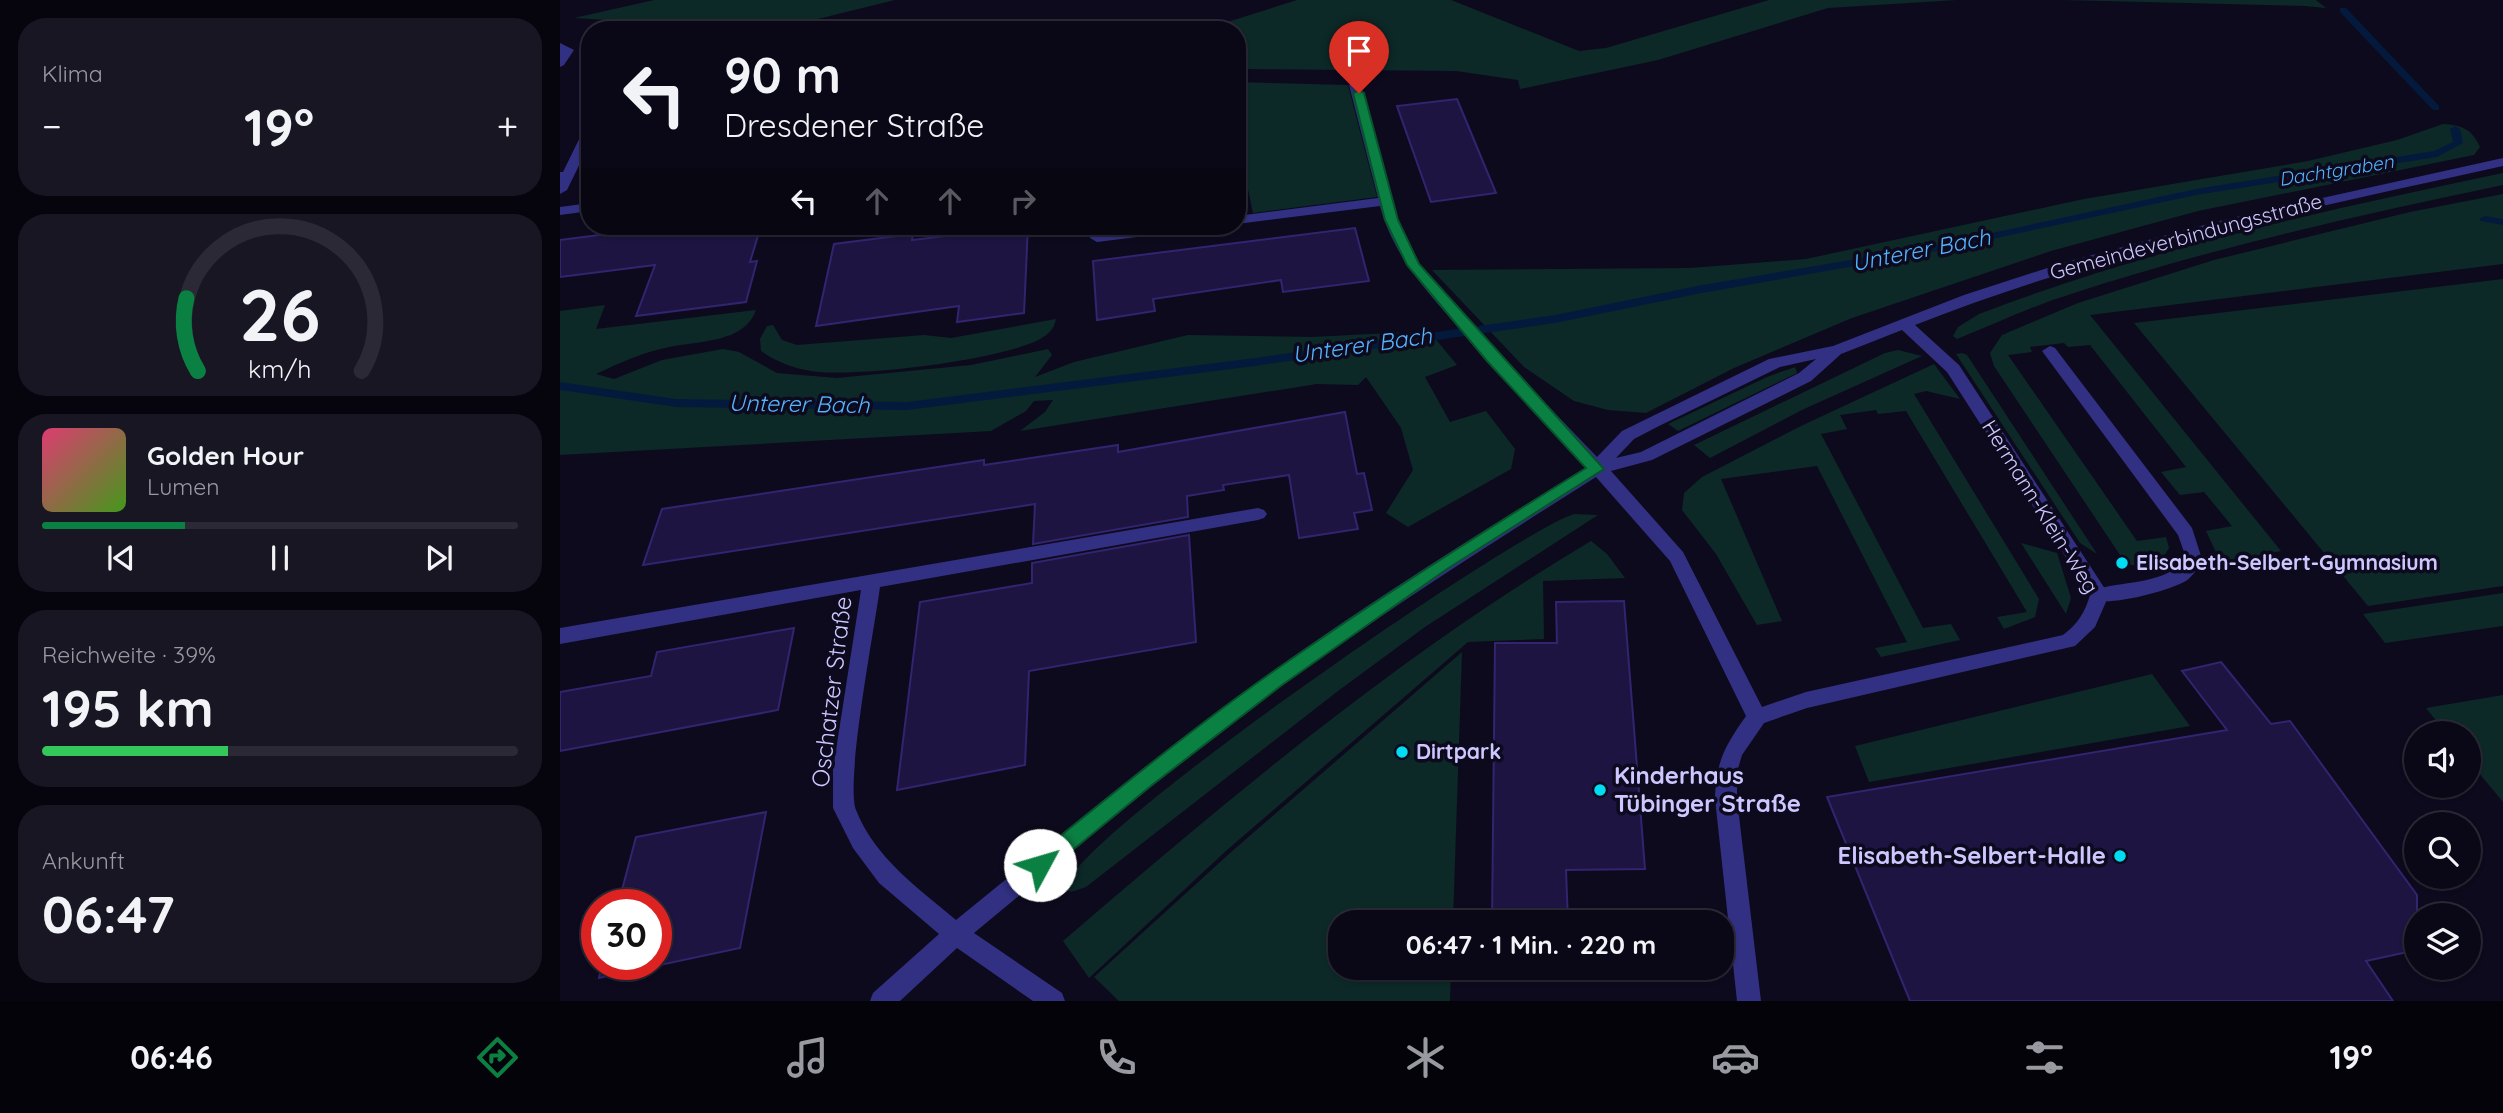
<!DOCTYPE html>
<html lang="de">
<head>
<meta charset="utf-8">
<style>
	:root { --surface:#0a0816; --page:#181623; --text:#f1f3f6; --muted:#999aa1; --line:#2a2935; --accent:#0b8043 }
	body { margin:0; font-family:Quicksand,sans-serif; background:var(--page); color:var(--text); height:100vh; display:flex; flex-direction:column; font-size:26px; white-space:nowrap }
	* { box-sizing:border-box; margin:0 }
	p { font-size:23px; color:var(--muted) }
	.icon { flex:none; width:38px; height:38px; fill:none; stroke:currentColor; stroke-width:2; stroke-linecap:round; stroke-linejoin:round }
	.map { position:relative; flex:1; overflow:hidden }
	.sheet { display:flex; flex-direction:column; gap:18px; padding:18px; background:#06040c; width:560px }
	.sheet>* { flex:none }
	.hud { position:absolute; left:21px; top:21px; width:665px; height:214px; border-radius:28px; box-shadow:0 2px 5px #0004,0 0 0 2px var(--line); background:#0a0816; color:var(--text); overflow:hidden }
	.fabs { position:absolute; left:1844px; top:721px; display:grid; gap:14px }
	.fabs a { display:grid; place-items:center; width:77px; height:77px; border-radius:50%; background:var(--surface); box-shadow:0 2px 5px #0004,0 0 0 2px var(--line); font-size:35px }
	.speed { position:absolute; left:21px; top:889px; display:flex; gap:14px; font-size:35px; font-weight:700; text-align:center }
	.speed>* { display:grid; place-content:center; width:91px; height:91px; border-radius:50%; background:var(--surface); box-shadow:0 2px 5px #0004,0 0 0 2px var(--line); line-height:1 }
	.speed .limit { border:10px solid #d22; background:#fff; color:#111 }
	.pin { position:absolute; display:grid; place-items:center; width:60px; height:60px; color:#fff; margin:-72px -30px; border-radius:50% 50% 50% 0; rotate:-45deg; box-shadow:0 0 7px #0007 }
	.pin .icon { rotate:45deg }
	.me { position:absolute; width:77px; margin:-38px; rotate:51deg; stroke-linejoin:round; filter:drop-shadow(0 0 5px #0008) }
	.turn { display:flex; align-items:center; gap:24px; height:147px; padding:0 28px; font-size:32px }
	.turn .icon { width:91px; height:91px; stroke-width:2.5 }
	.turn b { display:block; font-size:49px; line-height:60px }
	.lanes { display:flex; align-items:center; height:66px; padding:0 28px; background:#0003; justify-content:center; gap:35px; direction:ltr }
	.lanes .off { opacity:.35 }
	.big { font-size:52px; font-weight:700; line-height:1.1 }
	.sheet .tile { flex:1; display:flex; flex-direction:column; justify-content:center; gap:10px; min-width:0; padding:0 24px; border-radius:28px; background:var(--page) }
	.sheet .dial { align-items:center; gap:0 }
	.dial svg { height:182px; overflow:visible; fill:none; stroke:var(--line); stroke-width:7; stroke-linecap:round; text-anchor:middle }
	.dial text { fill:var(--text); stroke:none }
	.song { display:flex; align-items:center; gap:21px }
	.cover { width:84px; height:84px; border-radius:10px; background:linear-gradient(135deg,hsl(340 70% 55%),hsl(100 70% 35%)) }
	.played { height:7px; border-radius:4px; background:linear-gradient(90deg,var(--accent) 30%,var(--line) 30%) }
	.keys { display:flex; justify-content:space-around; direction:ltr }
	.heat { display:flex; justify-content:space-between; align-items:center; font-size:38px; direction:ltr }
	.charge { height:10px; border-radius:5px; background:linear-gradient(90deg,#34c759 39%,var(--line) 0) }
	.trip { position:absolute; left:768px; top:910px; width:406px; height:70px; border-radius:28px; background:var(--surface); box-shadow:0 2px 5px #0004,0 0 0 2px var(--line); font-weight:700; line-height:70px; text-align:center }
	.tabs { display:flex; height:112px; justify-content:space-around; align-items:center; background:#040309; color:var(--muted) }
	.tabs .icon { width:49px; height:49px }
	.tabs .on { color:var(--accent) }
	.tabs b { font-size:32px; color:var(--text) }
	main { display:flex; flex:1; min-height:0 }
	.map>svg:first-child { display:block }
	.green { fill:#0c2927 }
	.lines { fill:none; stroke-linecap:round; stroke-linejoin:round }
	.stream { fill:#041a3d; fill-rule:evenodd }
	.building { fill:#1d1441; stroke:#32246f; stroke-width:2 }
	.service { fill:#323082; fill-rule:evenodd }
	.minor { fill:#323082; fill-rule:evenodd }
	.route { fill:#0b8043; stroke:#07532c; stroke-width:2 }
	.poi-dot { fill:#00ddf2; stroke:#0d0a1e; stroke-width:2.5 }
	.labels { text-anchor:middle; stroke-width:7; stroke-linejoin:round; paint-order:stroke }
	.far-water-label { font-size:19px; font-style:italic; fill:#55b3ff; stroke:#0d0a1e }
	.street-label { font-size:21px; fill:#cdc7ff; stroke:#0d0a1e }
	.poi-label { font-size:21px; font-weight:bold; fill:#cdc7ff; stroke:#0d0a1e; text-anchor:start }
	.water-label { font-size:23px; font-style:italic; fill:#55b3ff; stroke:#0d0a1e }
	.near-street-label { font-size:24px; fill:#cdc7ff; stroke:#0d0a1e }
	.near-poi-label { font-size:24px; font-weight:bold; fill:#cdc7ff; stroke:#0d0a1e; text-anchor:start }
</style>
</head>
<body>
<main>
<section class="sheet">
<div class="tile"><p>Klima</p>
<div class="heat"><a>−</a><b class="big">19°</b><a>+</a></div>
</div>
<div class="tile dial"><svg viewBox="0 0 100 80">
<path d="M14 69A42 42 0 1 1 86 69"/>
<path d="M14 69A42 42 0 0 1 9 37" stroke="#0b8043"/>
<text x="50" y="56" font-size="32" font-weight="700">26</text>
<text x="50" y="72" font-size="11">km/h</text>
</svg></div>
<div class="tile">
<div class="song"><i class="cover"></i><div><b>Golden Hour</b><p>Lumen</p></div></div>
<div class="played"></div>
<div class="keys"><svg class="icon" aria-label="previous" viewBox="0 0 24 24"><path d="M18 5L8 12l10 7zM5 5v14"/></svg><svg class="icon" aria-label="pause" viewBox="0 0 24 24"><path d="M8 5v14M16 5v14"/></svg><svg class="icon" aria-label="next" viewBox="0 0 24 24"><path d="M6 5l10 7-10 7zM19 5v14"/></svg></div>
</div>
<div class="tile"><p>Reichweite · 39%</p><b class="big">195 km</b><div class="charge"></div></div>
<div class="tile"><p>Ankunft</p><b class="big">06:47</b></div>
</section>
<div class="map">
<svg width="1943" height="1001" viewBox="0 0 1943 1001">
	<rect width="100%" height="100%" fill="#0d0a1e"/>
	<g class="green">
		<polygon points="94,0 335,0 213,30 14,18"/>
		<polygon points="737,0 891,0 1019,51 1046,48 1209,0 1397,0 1268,8 1098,60 960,89 958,80 896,71 677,69 677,30 642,30"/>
		<polygon points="1502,0 1756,0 1766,8 1745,6"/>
		<polygon points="677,82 788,85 817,197 693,213 677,138"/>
		<path d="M1883 124C1902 125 1912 129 1920 147L1914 155 1638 211 1491 251 1292 318 1174 368 1086 413 1048 410 1014 401 964 367 872 270 1130 268 1246 259 1524 199 1748 161 1837 140Z"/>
		<path d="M1943 173V185C1798 215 1652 248 1511 294 1472 306 1435 324 1397 339L1393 336 1398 327 1419 314C1589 249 1765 210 1943 173Z"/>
		<polygon points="1943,194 1943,264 1530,315 1721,551 1661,563 1646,531 1672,526 1644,492 1620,495 1601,472 1626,467 1530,345 1508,347 1504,343 1470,347 1472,352 1448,355 1577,541 1606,537 1609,548 1601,561 1578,566 1566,564 1434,366 1430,353 1442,335 1518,303 1654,260 1850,212"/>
		<polygon points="1943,279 1943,586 1808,606 1574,323"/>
		<path d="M45 305 36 329 196 310C185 343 138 341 109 347 84 352 59 363 36 374L54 379 102 360 163 349 179 352 217 373 277 378 411 365 488 349 492 355 475 377 514 362 628 335 752 337 869 331 897 365 865 377 890 422 926 411 955 449 951 469 848 527 826 513 853 470 841 428 806 377 798 385 757 384 460 431 485 412 493 400 474 401 466 411 431 431 0 455V311Z"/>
		<path d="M496 319C494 329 489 334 480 339 443 360 293 378 251 371 233 368 215 361 201 351L200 339 207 326 213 325 222 340 237 345 364 335 391 338Z"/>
		<polygon points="1338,350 1362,356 1244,409 1150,458 1134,445 1325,353"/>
		<polygon points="1402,353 1407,355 1537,554 1520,543 1396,354"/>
		<polygon points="1374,364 1400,399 1366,391 1354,394 1479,599 1475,617 1444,629 1437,617 1467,612 1346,411 1318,414 1316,410 1280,415 1287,429 1261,434 1363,628 1391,624 1400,640 1321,657 1315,648 1347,642 1257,466 1161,479 1222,621 1197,625 1156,554 1122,510 1124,493 1142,477 1243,425"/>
		<polygon points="1235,367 1237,373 1118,431 1108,424 1207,377"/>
		<path d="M1014 514 1038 515 865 627 778 691 526 887 511 892 506 889C500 846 951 534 1014 514Z"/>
		<path d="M1031 541 1047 554 1065 578 983 581 984 639 908 642 667 850 529 978 503 941C670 797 841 654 1031 541Z"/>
		<polygon points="1461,543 1497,553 1511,598 1506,614"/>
		<polygon points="1943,593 1943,626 1825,643 1803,614"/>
		<polygon points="902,652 893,922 780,922 780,968 891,968 890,1001 559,1001 534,977 670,853"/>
		<polygon points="1592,674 1630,726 1309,782 1295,746"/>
		<polygon points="1943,695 1943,802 1909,761 1909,733 1886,733 1866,708"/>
	</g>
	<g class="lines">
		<g class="stream">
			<polygon points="1780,8 1786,8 1879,106 1879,110 1873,110 1780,12"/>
			<polygon points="1895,126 1900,129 1903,143 1877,157 1636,195 1362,254 1142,293 995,323 695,366 347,410 116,407 0,390 0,382 116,399 347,402 695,358 995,315 1142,285 1362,248 1636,189 1874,151 1893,142 1890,129"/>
			<polygon points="1925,216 1943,219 1943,225 1921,221 1919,219"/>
		</g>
	</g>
	<g class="building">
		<polygon points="897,99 936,193 871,202 837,106"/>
		<polygon points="110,226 201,226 190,262 197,261 186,302 76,316 95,265 0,277 0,240"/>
		<polygon points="468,226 464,313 397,322 399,306 256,326 274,244 353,234 352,240"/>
		<polygon points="795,228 809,281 723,292 721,280 593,299 595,311 537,320 533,261"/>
		<polygon points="785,412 797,474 804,473 812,510 794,513 798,529 739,538 729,475 663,485 664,490 627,496 628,517 473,544 475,504 83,565 102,509 424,460 424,465 558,445 558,452"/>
		<polygon points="629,535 636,642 469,671 465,765 337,790 360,602 472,583 472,563"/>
		<polygon points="1064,601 1085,869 1006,870 1008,922 932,922 935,643 997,643 996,602"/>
		<polygon points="234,628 218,710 0,751 0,692 91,676 97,652"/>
		<polygon points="1661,662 1711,724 1730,721 1857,895 1857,950 1806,961 1833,1001 1350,1001 1267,797 1667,730 1622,671"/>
		<polygon points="206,812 180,948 39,978 42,964 96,964 96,905 58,905 76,837"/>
	</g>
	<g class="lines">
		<g class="service">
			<polygon points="0,43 14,50 4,65 0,67"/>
			<path d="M1490 346 1495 348 1632 528 1642 559C1638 568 1634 575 1626 581 1608 591 1552 606 1533 600L1531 595 1533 590C1563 581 1596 585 1622 564L1624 552 1618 535 1482 351Z"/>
		</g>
		<g class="minor">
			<path d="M795 81 801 85 838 220 859 264 938 354 1037 457 1062 431 1209 359 1273 346 1404 295 1506 262 1667 219 1943 158V166C1744 210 1544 250 1355 325L1399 365 1549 595 1535 627 1515 646 1247 708 1204 723 1182 755 1177 772V799L1201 1001H1177L1155 799C1156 761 1165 746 1186 716L1110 561 1036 477C930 544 825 611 723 685 617 762 516 849 414 933L502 993 505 1001H473L397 948 340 1001H310L313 993 379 934 319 883 293 848 273 808V769L301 590 0 644V628L698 508 704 510 707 514 704 518 698 520 320 587C315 626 285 782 296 810 315 858 358 888 396 920 499 836 601 752 708 675 811 600 919 534 1027 467 983 421 939 376 898 327 866 290 833 255 820 206L677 224V216L818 198 789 85ZM1342 330 1387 372 1530 595C1525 612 1518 624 1503 635L1246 692 1202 707 1123 552 1051 471 1092 460 1251 381 1281 354ZM1256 359 1239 373 1081 452 1056 458 1074 439 1097 427 1220 367Z"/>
			<polygon points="30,125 30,143 7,190 0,194 0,172 3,172 24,129"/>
			<polygon points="30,203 30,211 0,215 0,207"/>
			<polygon points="529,226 543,226 544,233 602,226 640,226 633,230 537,242 530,238"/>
		</g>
	</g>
	<path class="route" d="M799 90 804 93 838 220 859 264 1044 469 887 569 722 685 592 785 487 871 480 874 473 871 470 865 473 858C551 795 629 731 711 673 814 601 919 534 1026 468L927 361 847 265 825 220 793 93Z"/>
	<g class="poi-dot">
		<circle cx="1562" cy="563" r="7"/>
		<circle cx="842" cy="752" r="7"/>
		<circle cx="1040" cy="790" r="7"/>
		<circle cx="1560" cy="856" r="7"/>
	</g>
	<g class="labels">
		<g class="far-water-label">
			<text transform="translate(1776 170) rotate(-9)" y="7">Dachtgraben</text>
		</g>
		<g class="street-label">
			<text transform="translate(1626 237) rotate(-15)" y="7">Gemeindeverbindungsstraße</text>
			<text transform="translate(1480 507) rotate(58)" y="7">Hermann-Klein-Weg</text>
		</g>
		<g class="poi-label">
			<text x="1576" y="570">Elisabeth-Selbert-Gymnasium</text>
			<text x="856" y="759">Dirtpark</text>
		</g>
		<g class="water-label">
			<text transform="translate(1361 250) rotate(-11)" y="8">Unterer Bach</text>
			<text transform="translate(802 345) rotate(-8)" y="8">Unterer Bach</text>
			<text transform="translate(239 404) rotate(1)" y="8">Unterer Bach</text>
		</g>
		<g class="near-street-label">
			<text transform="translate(272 692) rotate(-83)" y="8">Oschatzer Straße</text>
		</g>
		<g class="near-poi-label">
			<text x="1054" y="784">Kinderhaus<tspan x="1054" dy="28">Tübinger Straße</tspan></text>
			<text x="1546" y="864" text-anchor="end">Elisabeth-Selbert-Halle</text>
		</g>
	</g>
</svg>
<div class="fabs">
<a><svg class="icon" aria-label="sound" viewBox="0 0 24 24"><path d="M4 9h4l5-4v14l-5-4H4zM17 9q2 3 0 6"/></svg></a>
<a><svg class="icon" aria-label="search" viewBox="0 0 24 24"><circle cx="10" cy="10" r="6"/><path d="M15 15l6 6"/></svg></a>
<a><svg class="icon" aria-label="layers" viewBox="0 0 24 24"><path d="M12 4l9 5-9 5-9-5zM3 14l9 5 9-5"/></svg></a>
</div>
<div class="speed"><div class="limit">30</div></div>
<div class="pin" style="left:799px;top:93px;background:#d93025"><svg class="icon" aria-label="arrive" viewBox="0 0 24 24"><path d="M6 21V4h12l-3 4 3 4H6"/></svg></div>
<svg class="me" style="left:480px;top:865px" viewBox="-20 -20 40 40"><circle r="19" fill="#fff"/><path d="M0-13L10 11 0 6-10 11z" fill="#0b8043"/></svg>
<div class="trip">06:47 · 1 Min. · 220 m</div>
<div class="hud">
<div class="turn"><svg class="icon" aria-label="left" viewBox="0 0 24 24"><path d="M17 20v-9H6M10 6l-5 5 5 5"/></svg><div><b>90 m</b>Dresdener Straße</div></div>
<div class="lanes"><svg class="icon" aria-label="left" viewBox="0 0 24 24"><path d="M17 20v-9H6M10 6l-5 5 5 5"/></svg><svg class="icon off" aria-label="ahead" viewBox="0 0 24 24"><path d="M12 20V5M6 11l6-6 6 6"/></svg><svg class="icon off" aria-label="ahead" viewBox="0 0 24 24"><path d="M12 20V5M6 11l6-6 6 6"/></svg><svg class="icon off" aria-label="right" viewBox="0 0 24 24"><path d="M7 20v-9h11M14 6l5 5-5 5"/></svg></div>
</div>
</div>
</main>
<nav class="tabs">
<b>06:46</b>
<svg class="icon on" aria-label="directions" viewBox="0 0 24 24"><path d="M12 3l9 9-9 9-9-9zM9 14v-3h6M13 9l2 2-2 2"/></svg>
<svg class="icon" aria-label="music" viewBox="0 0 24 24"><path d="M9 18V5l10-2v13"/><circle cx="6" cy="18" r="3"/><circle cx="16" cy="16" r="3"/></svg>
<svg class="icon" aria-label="phone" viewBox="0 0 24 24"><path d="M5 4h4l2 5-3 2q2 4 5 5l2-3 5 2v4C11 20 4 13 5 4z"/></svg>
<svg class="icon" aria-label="climate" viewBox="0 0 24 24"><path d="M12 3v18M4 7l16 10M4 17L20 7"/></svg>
<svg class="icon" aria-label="car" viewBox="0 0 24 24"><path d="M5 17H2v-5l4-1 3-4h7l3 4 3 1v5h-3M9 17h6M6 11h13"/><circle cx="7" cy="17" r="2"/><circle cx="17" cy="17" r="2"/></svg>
<svg class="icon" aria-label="filters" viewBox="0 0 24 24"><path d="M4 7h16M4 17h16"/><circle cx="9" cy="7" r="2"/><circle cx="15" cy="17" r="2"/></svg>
<b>19°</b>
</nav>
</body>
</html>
